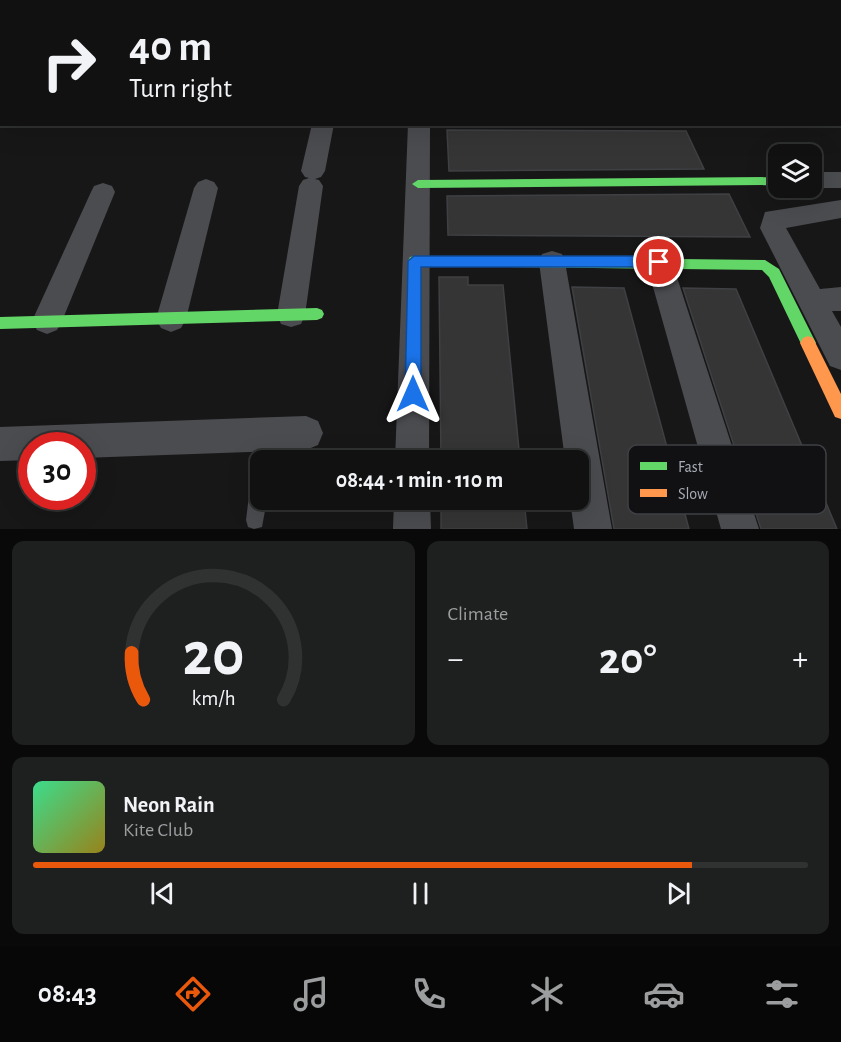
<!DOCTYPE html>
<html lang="en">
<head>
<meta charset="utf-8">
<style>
	:root { --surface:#111; --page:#1e1f1f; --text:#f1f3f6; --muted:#9c9d9f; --line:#303131; --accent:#ea580c }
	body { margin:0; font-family:"Alegreya Sans",sans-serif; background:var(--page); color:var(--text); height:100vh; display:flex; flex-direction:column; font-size:22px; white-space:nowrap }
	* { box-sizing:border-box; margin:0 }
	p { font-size:20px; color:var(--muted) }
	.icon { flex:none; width:33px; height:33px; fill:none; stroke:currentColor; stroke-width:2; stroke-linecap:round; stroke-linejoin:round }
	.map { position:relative; height:529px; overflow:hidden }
	.details { display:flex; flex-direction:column; gap:12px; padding:12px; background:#090909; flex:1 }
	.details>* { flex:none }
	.top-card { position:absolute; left:0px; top:0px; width:842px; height:126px; box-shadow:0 6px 24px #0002,0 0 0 2px var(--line); background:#111; color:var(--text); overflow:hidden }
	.tools { position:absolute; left:768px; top:144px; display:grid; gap:12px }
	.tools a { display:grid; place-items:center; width:54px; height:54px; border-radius:12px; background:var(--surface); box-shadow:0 6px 24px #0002,0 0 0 2px var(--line); font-size:30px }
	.speed { position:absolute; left:18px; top:432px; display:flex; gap:12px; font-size:30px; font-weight:700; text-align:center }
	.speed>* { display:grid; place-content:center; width:78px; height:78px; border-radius:50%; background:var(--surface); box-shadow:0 6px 24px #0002,0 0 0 2px var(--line); line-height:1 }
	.speed .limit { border:9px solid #d22; background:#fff; color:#111 }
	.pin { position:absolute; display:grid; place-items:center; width:51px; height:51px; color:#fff; margin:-26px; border:3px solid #fff; border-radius:50%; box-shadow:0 2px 6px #0007 }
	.me { position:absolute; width:66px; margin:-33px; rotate:0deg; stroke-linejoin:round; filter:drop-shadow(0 0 4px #0008) }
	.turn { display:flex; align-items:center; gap:21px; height:126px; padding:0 30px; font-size:27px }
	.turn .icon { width:78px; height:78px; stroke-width:2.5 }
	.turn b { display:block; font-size:42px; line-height:51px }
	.big { font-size:45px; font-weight:600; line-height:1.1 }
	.details .tile { flex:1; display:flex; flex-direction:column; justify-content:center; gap:9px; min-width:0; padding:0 21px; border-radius:12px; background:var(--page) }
	.details .dial { align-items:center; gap:0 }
	.dial svg { height:156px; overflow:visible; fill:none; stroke:var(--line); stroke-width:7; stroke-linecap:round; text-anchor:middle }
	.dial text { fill:var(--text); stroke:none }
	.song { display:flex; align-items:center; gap:18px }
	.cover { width:72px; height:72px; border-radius:9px; background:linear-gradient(135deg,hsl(150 70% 55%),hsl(50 70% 35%)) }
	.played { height:6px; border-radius:3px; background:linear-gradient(90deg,var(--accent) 85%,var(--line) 85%) }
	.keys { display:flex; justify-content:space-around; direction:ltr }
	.heat { display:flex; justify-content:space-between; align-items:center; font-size:33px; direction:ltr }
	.details .tiles { flex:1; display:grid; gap:12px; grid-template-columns:1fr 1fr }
	.tile:last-child { grid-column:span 2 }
	.trip { position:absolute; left:250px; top:450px; width:339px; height:60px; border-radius:12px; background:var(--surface); box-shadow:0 6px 24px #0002,0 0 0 2px var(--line); font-weight:600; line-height:60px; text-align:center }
	.dock { display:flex; height:96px; justify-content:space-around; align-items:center; background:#070707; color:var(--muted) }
	.dock .icon { width:42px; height:42px }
	.dock .active { color:var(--accent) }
	.dock b { font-size:27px; color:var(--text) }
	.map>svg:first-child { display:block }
	.building { fill:#353536; stroke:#3f4043; stroke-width:1.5 }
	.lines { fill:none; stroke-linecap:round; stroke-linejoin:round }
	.lane { fill:#4b4c50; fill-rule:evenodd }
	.street { fill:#4b4c50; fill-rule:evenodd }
	.fast { fill:#63d668; fill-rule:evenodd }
	.slow { fill:#ff974d; fill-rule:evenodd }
	.route { fill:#1a73e8; stroke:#114b97; stroke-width:1.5 }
	.key { fill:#111113; stroke:#3e4045; stroke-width:1.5 }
	.key-label { font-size:16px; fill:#a8adb8 }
</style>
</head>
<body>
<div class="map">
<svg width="841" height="529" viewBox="0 0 841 529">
	<rect width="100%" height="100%" fill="#171717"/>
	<g class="building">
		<polygon points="447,130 686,131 704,169 449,171"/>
		<polygon points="729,194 750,237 448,235 447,196"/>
		<polygon points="439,277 468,277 468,285 503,285 520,460 441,460"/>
		<polygon points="572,287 624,288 689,529 614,529"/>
		<polygon points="683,288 736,289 837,529 761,529"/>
		<polygon points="441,500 524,500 527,529 441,529"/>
	</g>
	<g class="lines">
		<path class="lane" d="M265 427 271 429 273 435 270 460H261V500H267L262 527 254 529 248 527 246 520 252 471 255 465C251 455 255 439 259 429Z"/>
		<g class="street">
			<polygon points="0,0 9,2 2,2 0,11"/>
			<polygon points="193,0 211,0 192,2"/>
			<polygon points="350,0 384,0 384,1 351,2"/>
			<rect x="416" y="0" width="16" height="2"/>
			<rect x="488" y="0" width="16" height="2"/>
			<rect x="551" y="0" width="16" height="2"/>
			<polygon points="613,0 629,0 630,2 613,2"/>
			<polygon points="633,0 649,0 650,2 633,2"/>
			<polygon points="668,0 719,0 667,2"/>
			<polygon points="767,0 783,0 784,2 767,2"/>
			<rect x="840" y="25" width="1" height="10"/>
			<rect x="0" y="31" width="2" height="10"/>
			<polygon points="840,46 841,47 841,59 840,58"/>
			<polygon points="0,100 2,100 0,114"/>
			<rect x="840" y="110" width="1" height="14"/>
			<polygon points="312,124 334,124 325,171 321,177 315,179 319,180 323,186 305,315 301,324 291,327 281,324 277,315 299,186 303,180 309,178 305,177 301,171"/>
			<polygon points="408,124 430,124 429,460 395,460"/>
			<polygon points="812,172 841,172 841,188 809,188 812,188"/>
			<polygon points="206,179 214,182 218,188 186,319 181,328 171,332 161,328 156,319 194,188 198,182"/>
			<polygon points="103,183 112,186 115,192 62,321 57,330 47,334 37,330 32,321 91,192 94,186"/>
			<polygon points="841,200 841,218 786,228 820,289 841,287 841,311 832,311 841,327 841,370 830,366 760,228 765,212"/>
			<polygon points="552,251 562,254 565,262 612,529 574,529 570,500 579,500 579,460 565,460 539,262 542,254"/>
			<polygon points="659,251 669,254 672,262 759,529 721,529 646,262 649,254"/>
			<polygon points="306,416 318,421 323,433 318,445 306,450 82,458 82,446 32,446 32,460 0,461 0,427"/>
			<polygon points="394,500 430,500 431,529 393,529"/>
		</g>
		<g class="fast">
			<polygon points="778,177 778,185 418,188 412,184 418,180"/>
			<polygon points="415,256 765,260 779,269 816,343 813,348 808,350 803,348 769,277 762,270 415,266 410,265 408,261 410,257"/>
			<polygon points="317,308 322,310 324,314 322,318 317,320 0,329 0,317"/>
		</g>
		<polygon class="slow" points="808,336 813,338 841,394 841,419 835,417 800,343 803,338"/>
	</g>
	<polygon class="route" points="414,256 659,256 665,262 659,267 421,267 421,394 419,400 413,402 407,400 405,394 408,261"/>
	<rect x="628" y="445" width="198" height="69" rx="9" class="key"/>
	<rect x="640" y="462" width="27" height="8" fill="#63d668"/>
	<rect x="640" y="489" width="27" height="8" fill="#ff974d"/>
	<g class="key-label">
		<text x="678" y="472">Fast</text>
		<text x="678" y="499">Slow</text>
	</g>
</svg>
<div class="tools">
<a><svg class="icon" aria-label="layers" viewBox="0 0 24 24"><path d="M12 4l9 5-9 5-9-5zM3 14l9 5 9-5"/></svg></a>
</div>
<div class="speed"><div class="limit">30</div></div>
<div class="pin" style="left:659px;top:262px;background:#d93025"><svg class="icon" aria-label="arrive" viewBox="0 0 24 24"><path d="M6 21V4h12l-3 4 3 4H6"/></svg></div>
<svg class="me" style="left:413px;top:394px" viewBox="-20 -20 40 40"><path d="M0-17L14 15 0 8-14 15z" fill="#1a73e8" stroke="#fff" stroke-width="4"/></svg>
<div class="trip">08:44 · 1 min · 110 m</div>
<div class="top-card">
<div class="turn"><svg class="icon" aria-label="right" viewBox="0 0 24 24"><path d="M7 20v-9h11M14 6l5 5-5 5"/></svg><div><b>40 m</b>Turn right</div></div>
</div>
</div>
<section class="details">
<div class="tiles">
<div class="tile dial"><svg viewBox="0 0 100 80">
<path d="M14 69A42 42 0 1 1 86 69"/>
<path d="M14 69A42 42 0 0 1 8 45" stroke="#ea580c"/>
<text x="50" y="56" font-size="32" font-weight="700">20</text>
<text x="50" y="72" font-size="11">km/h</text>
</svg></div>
<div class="tile"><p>Climate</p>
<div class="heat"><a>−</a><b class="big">20°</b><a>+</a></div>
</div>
<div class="tile">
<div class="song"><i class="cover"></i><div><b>Neon Rain</b><p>Kite Club</p></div></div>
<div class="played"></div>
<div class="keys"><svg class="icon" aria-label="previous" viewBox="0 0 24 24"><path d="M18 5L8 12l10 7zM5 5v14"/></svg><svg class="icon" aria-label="pause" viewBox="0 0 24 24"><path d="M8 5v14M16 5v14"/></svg><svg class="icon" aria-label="next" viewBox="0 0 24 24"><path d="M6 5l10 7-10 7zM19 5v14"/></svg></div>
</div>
</div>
</section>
<nav class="dock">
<b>08:43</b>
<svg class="icon active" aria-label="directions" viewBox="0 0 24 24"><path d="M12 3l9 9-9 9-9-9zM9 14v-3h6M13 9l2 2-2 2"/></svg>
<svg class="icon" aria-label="music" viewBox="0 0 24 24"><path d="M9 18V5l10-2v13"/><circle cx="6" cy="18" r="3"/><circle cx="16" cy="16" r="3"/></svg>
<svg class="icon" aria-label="phone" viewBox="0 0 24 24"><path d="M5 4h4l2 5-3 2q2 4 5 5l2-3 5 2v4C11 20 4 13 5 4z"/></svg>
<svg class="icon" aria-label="climate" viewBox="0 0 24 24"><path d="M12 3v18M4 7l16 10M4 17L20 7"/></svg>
<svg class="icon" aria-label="car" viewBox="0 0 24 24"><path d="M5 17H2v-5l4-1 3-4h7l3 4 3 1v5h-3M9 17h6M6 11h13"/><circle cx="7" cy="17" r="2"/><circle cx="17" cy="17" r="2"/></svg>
<svg class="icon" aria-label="filters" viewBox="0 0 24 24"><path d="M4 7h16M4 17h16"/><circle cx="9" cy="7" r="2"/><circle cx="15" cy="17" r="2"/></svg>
</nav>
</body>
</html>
